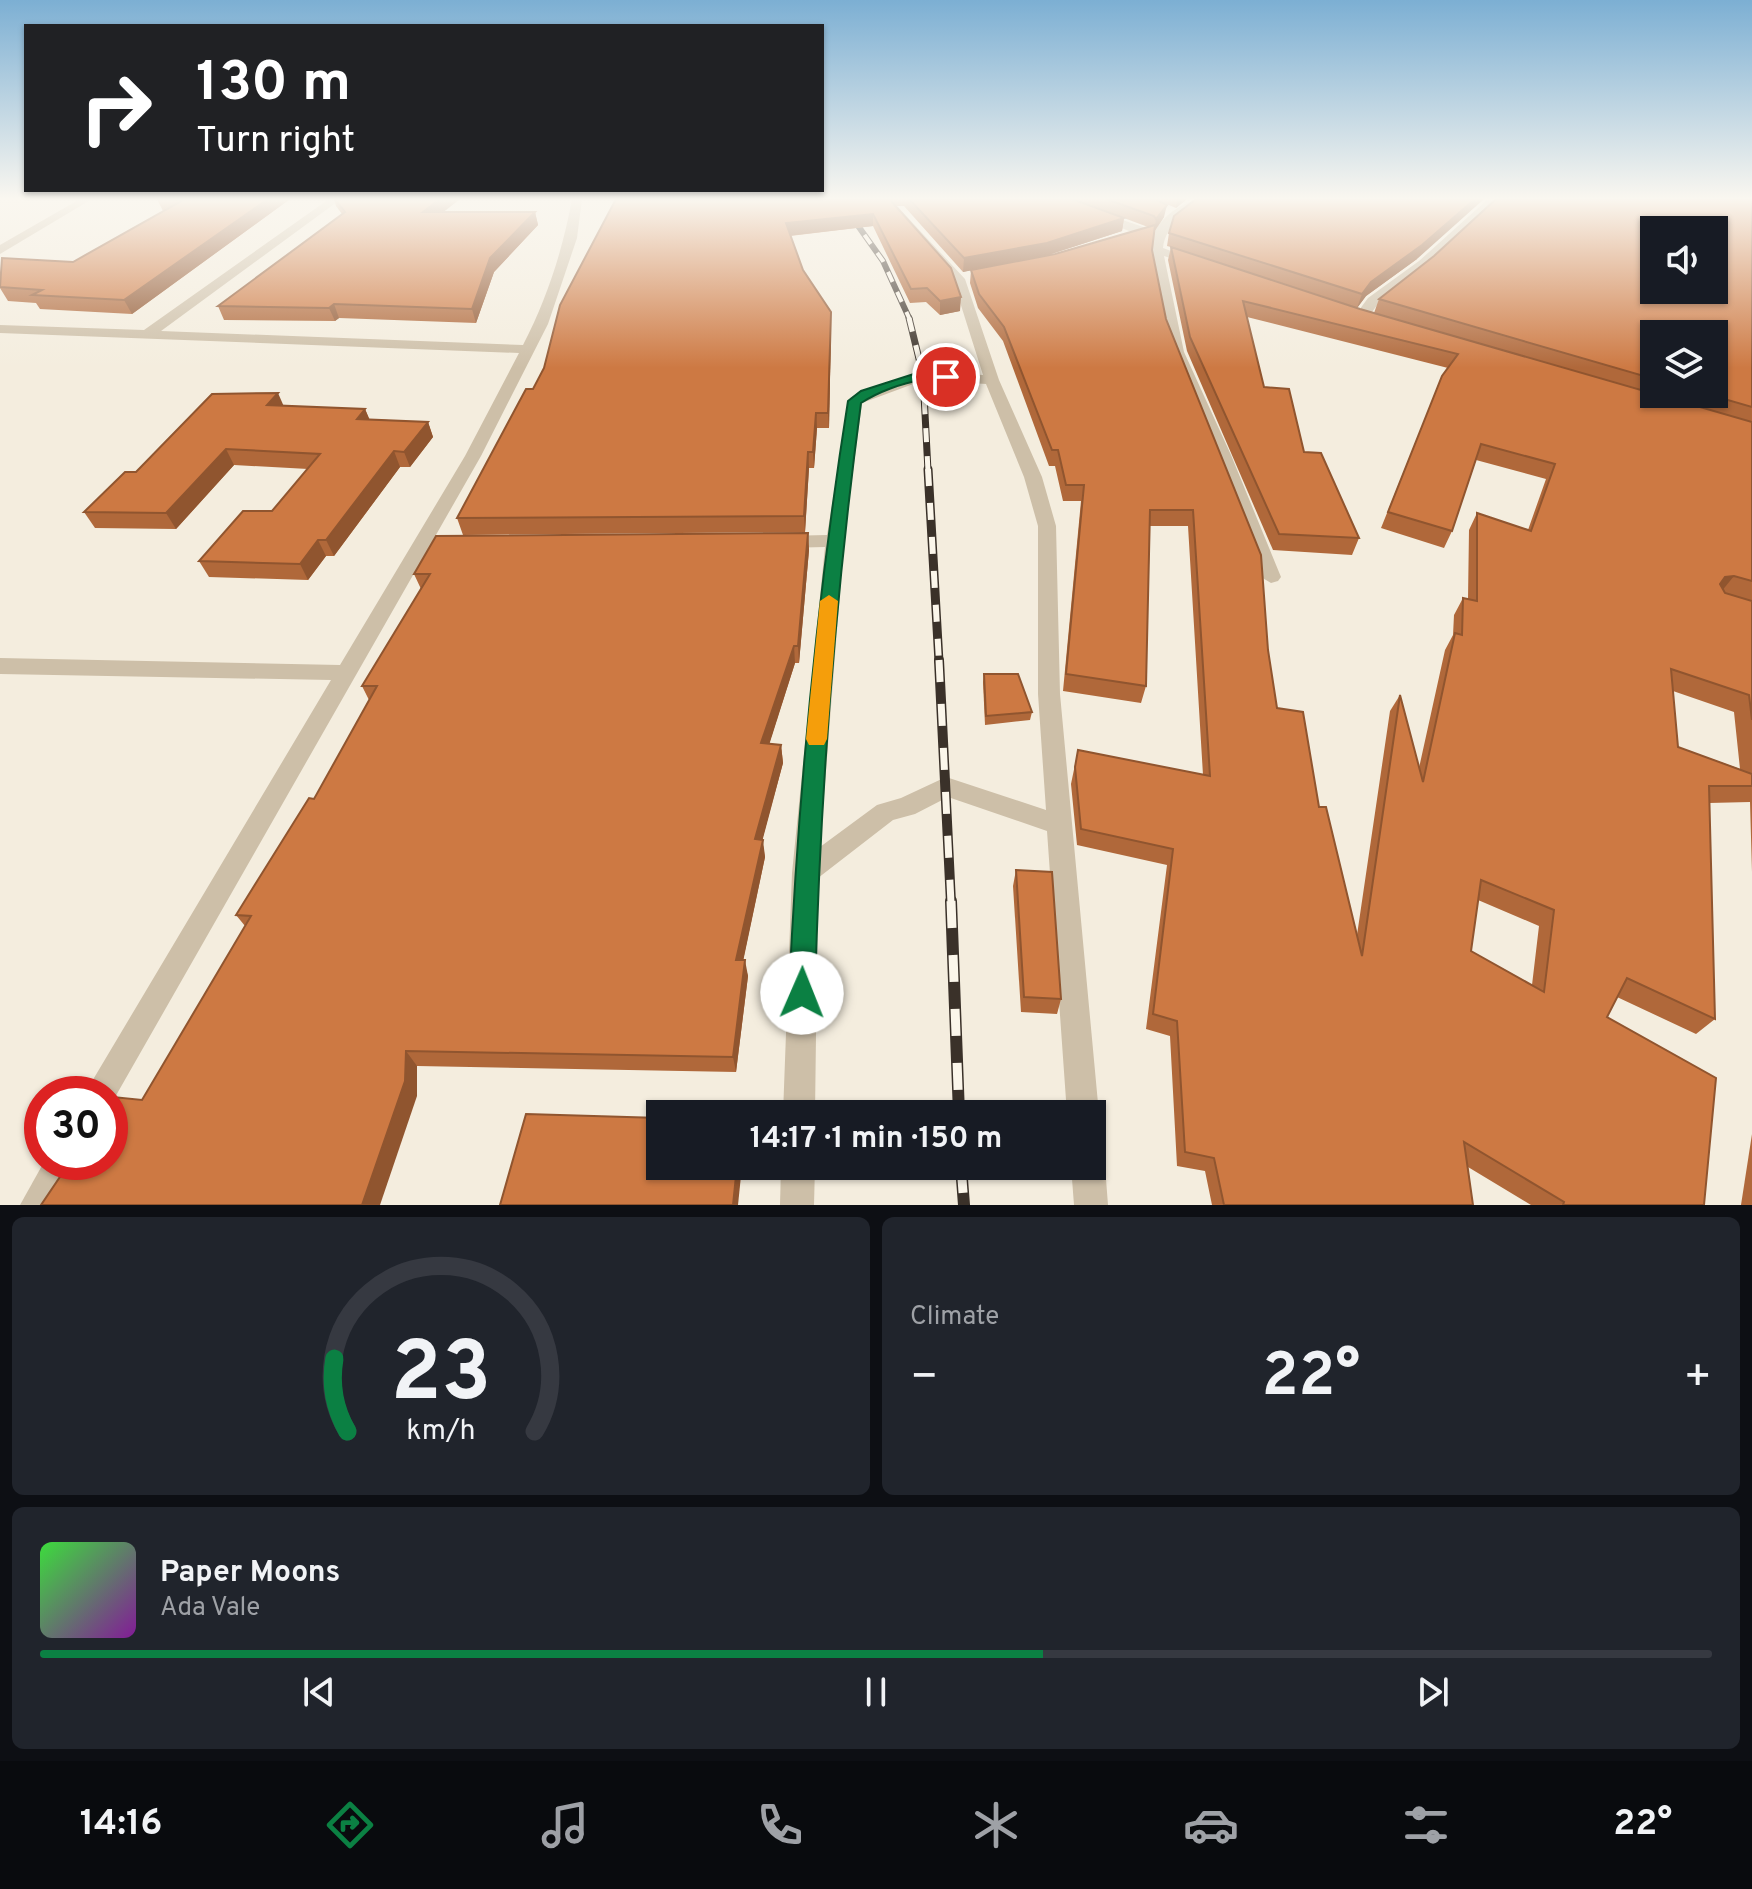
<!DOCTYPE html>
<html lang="en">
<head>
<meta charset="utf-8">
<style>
	:root { --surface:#171b24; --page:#20242c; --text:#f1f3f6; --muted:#9ea1a6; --line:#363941; --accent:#0b8043 }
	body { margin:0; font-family:Overpass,sans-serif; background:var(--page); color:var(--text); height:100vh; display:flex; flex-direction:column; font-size:30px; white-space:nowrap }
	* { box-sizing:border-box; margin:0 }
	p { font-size:26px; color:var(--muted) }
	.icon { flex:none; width:44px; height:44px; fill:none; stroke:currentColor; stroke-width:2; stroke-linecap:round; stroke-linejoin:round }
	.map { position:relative; height:1205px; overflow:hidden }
	.details { display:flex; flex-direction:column; gap:12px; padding:12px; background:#0d0f14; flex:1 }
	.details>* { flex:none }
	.hud { position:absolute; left:24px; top:24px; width:800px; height:168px; border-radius:0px; box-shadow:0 2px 6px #0004; background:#202124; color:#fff; overflow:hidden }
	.fabs { position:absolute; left:1640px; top:216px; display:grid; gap:16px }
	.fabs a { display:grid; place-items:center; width:88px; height:88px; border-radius:0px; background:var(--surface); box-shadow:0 2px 6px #0004; font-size:40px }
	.speed { position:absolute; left:24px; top:1076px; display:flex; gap:16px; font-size:40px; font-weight:700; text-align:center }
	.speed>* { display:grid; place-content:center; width:104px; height:104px; border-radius:50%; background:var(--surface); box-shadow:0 2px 6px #0004; line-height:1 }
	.speed .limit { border:12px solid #d22; background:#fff; color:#111 }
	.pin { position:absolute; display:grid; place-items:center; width:68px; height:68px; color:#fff; margin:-34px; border:4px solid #fff; border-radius:50%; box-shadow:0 2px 8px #0007 }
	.me { position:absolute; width:88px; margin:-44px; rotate:1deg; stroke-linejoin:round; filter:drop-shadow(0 0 6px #0008) }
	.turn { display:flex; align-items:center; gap:28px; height:168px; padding:0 40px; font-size:36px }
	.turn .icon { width:104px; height:104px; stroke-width:2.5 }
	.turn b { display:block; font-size:56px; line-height:68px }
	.big { font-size:60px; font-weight:700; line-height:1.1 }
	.details .widget { flex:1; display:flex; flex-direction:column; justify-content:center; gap:12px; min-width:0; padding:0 28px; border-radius:12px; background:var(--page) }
	.details .dial { align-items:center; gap:0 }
	.dial svg { height:208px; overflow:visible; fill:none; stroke:var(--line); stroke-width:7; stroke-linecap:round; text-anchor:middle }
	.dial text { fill:var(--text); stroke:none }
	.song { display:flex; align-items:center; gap:24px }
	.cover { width:96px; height:96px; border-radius:12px; background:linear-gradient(135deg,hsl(120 70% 55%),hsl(290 70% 35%)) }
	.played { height:8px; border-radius:4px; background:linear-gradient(90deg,var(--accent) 60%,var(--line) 60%) }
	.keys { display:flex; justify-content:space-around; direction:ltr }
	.heat { display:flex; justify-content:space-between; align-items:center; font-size:44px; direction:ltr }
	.details .tiles { flex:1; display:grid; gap:12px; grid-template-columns:1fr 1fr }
	.widget:last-child { grid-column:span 2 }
	.trip { position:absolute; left:646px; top:1100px; width:460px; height:80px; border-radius:0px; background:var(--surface); box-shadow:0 2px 6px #0004; font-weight:700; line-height:80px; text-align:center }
	.menu { display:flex; height:128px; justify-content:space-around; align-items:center; background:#090b0e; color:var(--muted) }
	.menu .icon { width:56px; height:56px }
	.menu .on { color:var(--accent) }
	.menu b { font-size:36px; color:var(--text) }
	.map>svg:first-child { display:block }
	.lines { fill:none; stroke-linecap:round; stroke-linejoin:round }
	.street { fill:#cdbfa8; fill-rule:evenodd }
	.rail-far4-casing { stroke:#3a3129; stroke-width:6 }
	.rail-far3-casing { stroke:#3a3129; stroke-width:7 }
	.rail-far2-casing { stroke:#3a3129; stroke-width:9 }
	.rail-far1-casing { stroke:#3a3129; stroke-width:10 }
	.rail-casing { stroke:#3a3129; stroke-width:12 }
	.rail-far4 { stroke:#fbf6ea; stroke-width:4; stroke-dasharray:11; stroke-linecap:butt }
	.rail-far3 { stroke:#fbf6ea; stroke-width:5; stroke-dasharray:14; stroke-linecap:butt }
	.rail-far2 { stroke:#fbf6ea; stroke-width:6; stroke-dasharray:17; stroke-linecap:butt }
	.rail-far1 { stroke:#fbf6ea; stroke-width:7; stroke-dasharray:22; stroke-linecap:butt }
	.rail { stroke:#fbf6ea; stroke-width:9; stroke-dasharray:27; stroke-linecap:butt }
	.wall { fill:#b0683a; fill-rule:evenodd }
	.shaded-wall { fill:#90552f }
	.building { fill:#cd7943; stroke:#90552f; stroke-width:2; fill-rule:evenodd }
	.route { fill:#0b8043; stroke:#07532c; stroke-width:2 }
	.slow { fill:#f59e0b }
</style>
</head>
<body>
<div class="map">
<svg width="1752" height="1205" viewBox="0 0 1752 1205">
	<rect width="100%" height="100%" fill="#f4edde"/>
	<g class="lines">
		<g class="street">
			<polygon points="80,199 92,199 0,254 0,245"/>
			<path d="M329 199H341L161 331 523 345C547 299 563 249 572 199H582L577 238 548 324 481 456 110 1106V1094H86L91 1083 331 680 0 674V658L340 665 465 456 519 353 0 333V325L144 330Z"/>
			<path d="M1046 199H1061L1155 231C1163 215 1187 199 1204 199 1187 216 1166 222 1163 248L1201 262 1195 266 1164 256 1184 352 1231 455 1281 577 1278 581 1271 583 1261 577 1215 455 1170 352 1151 250 1153 237 1137 234Z"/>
			<polygon points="1488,199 1499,199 1427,267 1378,304 1366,320 1356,320 1354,317 1368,298 1419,261"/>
			<path d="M898 207 965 279 999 380 1042 477 1056 526 1060 694 1099 1114 1092 1126V1114H1067L1047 831 948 797 915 814 893 820 818 878 815 1114H783L792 873 825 547 783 548 774 542 783 536 827 535 850 398 861 391 923 371 983 375 953 280 894 212 893 210ZM924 380 986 384 1024 477 1038 526V694L1046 810 946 777 901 798 877 805 820 847 844 541 862 403Z"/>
			<polygon points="1092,1151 1100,1154 1105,1166 1108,1205 1074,1205 1071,1166 1092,1166"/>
			<polygon points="44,1162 79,1162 56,1205 20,1205"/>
			<polygon points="781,1166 815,1166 814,1205 780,1205"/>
		</g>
		<g class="rail-far4-casing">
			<polyline id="rail-far4" points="839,199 883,261 910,320"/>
		</g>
		<g class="rail-far3-casing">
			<polyline id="rail-far3" points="909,318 923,375 928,471"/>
		</g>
		<g class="rail-far2-casing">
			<polyline id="rail-far2" points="928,469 939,662"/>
		</g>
		<g class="rail-far1-casing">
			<polyline id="rail-far1" points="939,660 951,903"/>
		</g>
		<g class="rail-casing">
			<g id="rail">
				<polyline points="951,901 959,1114"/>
				<polyline points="961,1166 964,1205"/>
			</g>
		</g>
		<use href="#rail-far4" class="rail-far4"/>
		<use href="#rail-far3" class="rail-far3"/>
		<use href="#rail-far2" class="rail-far2"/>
		<use href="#rail-far1" class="rail-far1"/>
		<use href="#rail" class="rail"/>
	</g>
	<g class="wall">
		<polygon points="157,199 290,199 132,314 40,309 36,303 8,301 0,288 73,262 163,211"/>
		<polygon points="334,199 460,199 442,212 535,212 538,225 494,272 476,323 339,318 335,321 224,320 218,306 342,214 336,206"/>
		<path d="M616 199H1155L1164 217 1154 232 1152 250 1166 319 1268 650 1277 708 1319 807 1357 935 1390 711 1400 695 1419 768 1445 650 1453 635 1454 615 1463 598 1468 599 1469 530 1477 513 1528 530 1546 479 1476 460 1452 531 1444 548 1381 528 1436 391 1448 368 1247 317 1264 387 1304 452 1359 538 1352 555 1273 550 1187 351 1168 260 1171 247 1167 246 1169 233 1417 259 1366 296 1357 308 1374 313 1379 299 1752 199V872L1750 802 1709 803 1715 1019 1696 1034 1617 997 1607 1017 1704 1205H1531L1468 1167 1473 1205H1212L1205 1171 1177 1166 1170 1036 1146 1029 1167 865 1077 845 1071 784 1078 750 1203 775 1188 526H1150L1146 686 1141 703 1063 691 1081 501H1063L1055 466H1049L1003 341 978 308 970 283 971 270 963 272 904 206H896L960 311 940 315 926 302 910 303 873 226 790 236 803 270 831 312 829 428H817L814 468H809L805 532 463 535 457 518 533 389 544 368ZM1124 218 1148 227 1055 254 1045 256 1122 231ZM1654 334 1714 394H1654ZM1673 691 1734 712 1740 769 1678 747ZM1478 900 1539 926 1532 985 1471 951Z"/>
		<polygon points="1155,199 1187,199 1176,208"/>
		<polygon points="284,406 365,409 369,419 428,422 433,437 410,467 400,467 334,556 326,556 308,580 209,577 199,561 272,511 308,469 234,465 176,529 95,528 84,512 136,472"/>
		<polygon points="808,533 809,550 799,663 795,663 769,744 781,745 783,763 762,840 765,857 743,960 748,976 736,1072 417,1066 417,1096 245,926 236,915 314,799 369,700 362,686 421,589 414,574"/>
		<polygon points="984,674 1032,712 1030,720 985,725 983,682"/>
		<polygon points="1016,870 1061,999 1057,1014 1021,1012 1013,886"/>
		<polygon points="1752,1134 1752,1205 1741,1205"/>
	</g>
	<g class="shaded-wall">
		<polygon points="268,199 290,199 132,314 124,300"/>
		<polygon points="440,199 460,199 427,225 423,212"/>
		<polygon points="1177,199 1187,199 1176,208"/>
		<polygon points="1475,199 1484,199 1417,259 1366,296 1357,308 1362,294 1371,282"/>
		<polygon points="1167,205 1164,217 1154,232 1156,219"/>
		<polygon points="535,212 538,225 494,272 476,323 472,309 490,258"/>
		<polygon points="873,214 873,226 787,236 786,223"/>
		<polygon points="1124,218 1122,231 1045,256 963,272 964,258"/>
		<polygon points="961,297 960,311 940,315 940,301"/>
		<polygon points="334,304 339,318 335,321 329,308"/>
		<polygon points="831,312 831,326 829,428 828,413"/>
		<polygon points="278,393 285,409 267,405"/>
		<polygon points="365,409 372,425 357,419"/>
		<polygon points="816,413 817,428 814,468 813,452"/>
		<polygon points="428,422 433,437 410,467 404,452"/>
		<polygon points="226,449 234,465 176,529 166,513"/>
		<polygon points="394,451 400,467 334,556 326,540"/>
		<polygon points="808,452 809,468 805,532 804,516"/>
		<polygon points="808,533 809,550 799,663 798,646"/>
		<polygon points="318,540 326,556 308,580 300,564"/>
		<polygon points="1734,576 1721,592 1712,594 1725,577"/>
		<polygon points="794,646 795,663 764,761 761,743"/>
		<polygon points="781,745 783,763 758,857 755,839"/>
		<polygon points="763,840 765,857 740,976 736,960"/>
		<polygon points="745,960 748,976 736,1072 733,1057"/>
		<polygon points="406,1051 417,1066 417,1096 380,1205 362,1205"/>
		<polygon points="737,1166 742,1166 738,1205 733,1205"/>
	</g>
	<g class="building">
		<polygon points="157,199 268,199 124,300 32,295 42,290 0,287 2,258 73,262 183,200"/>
		<polygon points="335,199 440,199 423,212 535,212 490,258 472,309 334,304 329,308 218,306 345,212"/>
		<polygon points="616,199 892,199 892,202 951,268 961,297 940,301 927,288 911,289 873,214 786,223 803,270 831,312 828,413 816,413 813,452 808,452 804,516 457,518 526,389 533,389 544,368 560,305"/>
		<polygon points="909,199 1072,199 1124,218 1047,243 964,258"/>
		<polygon points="1106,199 1155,199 1167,205 1156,219 1154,216"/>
		<polygon points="1196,199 1475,199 1422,245 1371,282 1362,294 1169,233 1174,216"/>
		<path d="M1496 199H1752V407L1707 394H1714V334H1654V379L1379 299 1434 256ZM1654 230H1714V290H1654Z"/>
		<path d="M1155 225 1152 250 1166 319 1261 555 1268 650 1277 708 1303 712 1319 807H1326L1362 956 1400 695 1423 782 1455 633 1462 635 1463 598 1477 601V513L1531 531 1555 464 1481 444 1452 531 1388 512 1442 376 1458 354 1243 301 1264 387 1289 389 1304 452 1321 453 1359 538 1279 534 1190 337 1171 247 1360 309 1752 422V581L1734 576 1725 577 1720 584 1725 593 1752 601V720L1749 695 1671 669 1678 747 1752 774V786H1709L1715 1019 1627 978 1607 1017 1716 1078 1704 1205H1563L1564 1202 1464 1142 1473 1205H1224L1214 1158 1185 1152 1177 1021 1153 1014 1173 849 1081 829 1075 767 1078 750 1210 776 1193 510H1150L1146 686 1066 674 1084 485H1066L1058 450H1052L1004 327 979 294 971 270 1055 254ZM1481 880 1554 910 1544 992 1471 951Z"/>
		<polygon points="278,393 267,405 365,409 357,419 428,422 404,452 394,451 326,540 318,540 300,564 199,561 243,511 272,511 320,454 226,449 166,513 84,512 125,472 136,472 212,394"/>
		<polygon points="808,533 798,646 794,646 761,743 781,745 755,839 763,840 736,960 745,960 733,1057 406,1051 405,1081 362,1205 41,1205 70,1162 110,1162 110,1102 113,1097 142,1100 251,916 236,915 309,798 314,799 377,686 362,686 430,574 414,574 436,536"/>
		<polygon points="984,674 1018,674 1032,712 986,716"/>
		<polygon points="1016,870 1052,872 1061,999 1024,997"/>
		<polygon points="526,1114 660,1118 660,1166 737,1166 733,1205 500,1205"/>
	</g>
	<linearGradient id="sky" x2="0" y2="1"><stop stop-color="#7cafd3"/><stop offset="0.54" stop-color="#faf7f0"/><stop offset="1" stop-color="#faf7f0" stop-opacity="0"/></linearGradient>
	<rect width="1752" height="368" fill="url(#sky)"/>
	<path class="route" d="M923 371 946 373 952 377C943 384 933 378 922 380 902 383 878 392 861 403 835 599 820 796 815 993L811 1002 802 1006 792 1002 789 993C798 795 817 598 848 401L861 391Z"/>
	<polygon class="slow" points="829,595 838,601 827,739 824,745 809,745 806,739 820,601"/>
</svg>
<div class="fabs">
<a><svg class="icon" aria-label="sound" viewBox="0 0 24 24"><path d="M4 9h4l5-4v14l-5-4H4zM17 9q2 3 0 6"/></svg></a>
<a><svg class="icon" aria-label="layers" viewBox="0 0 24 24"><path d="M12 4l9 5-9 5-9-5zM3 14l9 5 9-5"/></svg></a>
</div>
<div class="speed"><div class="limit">30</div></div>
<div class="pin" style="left:946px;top:377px;background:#d93025"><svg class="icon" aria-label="arrive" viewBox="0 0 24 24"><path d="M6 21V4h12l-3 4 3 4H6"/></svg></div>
<svg class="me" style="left:802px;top:993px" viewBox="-20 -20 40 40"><circle r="19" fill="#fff"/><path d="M0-13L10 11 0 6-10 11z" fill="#0b8043"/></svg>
<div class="trip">14:17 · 1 min · 150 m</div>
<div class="hud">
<div class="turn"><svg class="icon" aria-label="right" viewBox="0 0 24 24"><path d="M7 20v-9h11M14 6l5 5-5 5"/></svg><div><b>130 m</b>Turn right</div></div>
</div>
</div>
<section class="details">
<div class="tiles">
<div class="widget dial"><svg viewBox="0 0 100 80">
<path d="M14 69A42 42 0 1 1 86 69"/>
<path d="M14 69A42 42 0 0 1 9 41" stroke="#0b8043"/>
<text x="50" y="56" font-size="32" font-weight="700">23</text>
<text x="50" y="72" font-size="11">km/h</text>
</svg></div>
<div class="widget"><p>Climate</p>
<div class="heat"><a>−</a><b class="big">22°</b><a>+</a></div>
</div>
<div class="widget">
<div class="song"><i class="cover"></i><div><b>Paper Moons</b><p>Ada Vale</p></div></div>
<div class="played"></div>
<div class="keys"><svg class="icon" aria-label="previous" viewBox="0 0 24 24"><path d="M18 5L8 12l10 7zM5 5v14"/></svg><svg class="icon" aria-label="pause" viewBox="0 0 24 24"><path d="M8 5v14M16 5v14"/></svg><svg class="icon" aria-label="next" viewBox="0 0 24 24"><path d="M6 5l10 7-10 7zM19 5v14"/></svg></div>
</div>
</div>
</section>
<nav class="menu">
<b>14:16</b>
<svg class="icon on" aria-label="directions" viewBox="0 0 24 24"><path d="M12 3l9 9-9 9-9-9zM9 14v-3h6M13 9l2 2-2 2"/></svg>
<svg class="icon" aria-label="music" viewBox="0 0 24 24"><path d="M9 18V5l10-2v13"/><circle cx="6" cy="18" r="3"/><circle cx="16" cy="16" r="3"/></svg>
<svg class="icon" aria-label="phone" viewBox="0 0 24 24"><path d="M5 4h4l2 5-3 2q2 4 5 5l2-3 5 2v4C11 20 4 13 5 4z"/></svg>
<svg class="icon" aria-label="climate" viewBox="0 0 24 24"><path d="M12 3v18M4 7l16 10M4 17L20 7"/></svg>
<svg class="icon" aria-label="car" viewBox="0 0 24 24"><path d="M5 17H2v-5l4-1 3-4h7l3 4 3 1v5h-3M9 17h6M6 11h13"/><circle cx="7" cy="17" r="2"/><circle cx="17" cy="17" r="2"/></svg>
<svg class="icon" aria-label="filters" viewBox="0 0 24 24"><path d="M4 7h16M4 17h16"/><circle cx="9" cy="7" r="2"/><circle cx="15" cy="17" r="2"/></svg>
<b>22°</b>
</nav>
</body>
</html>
